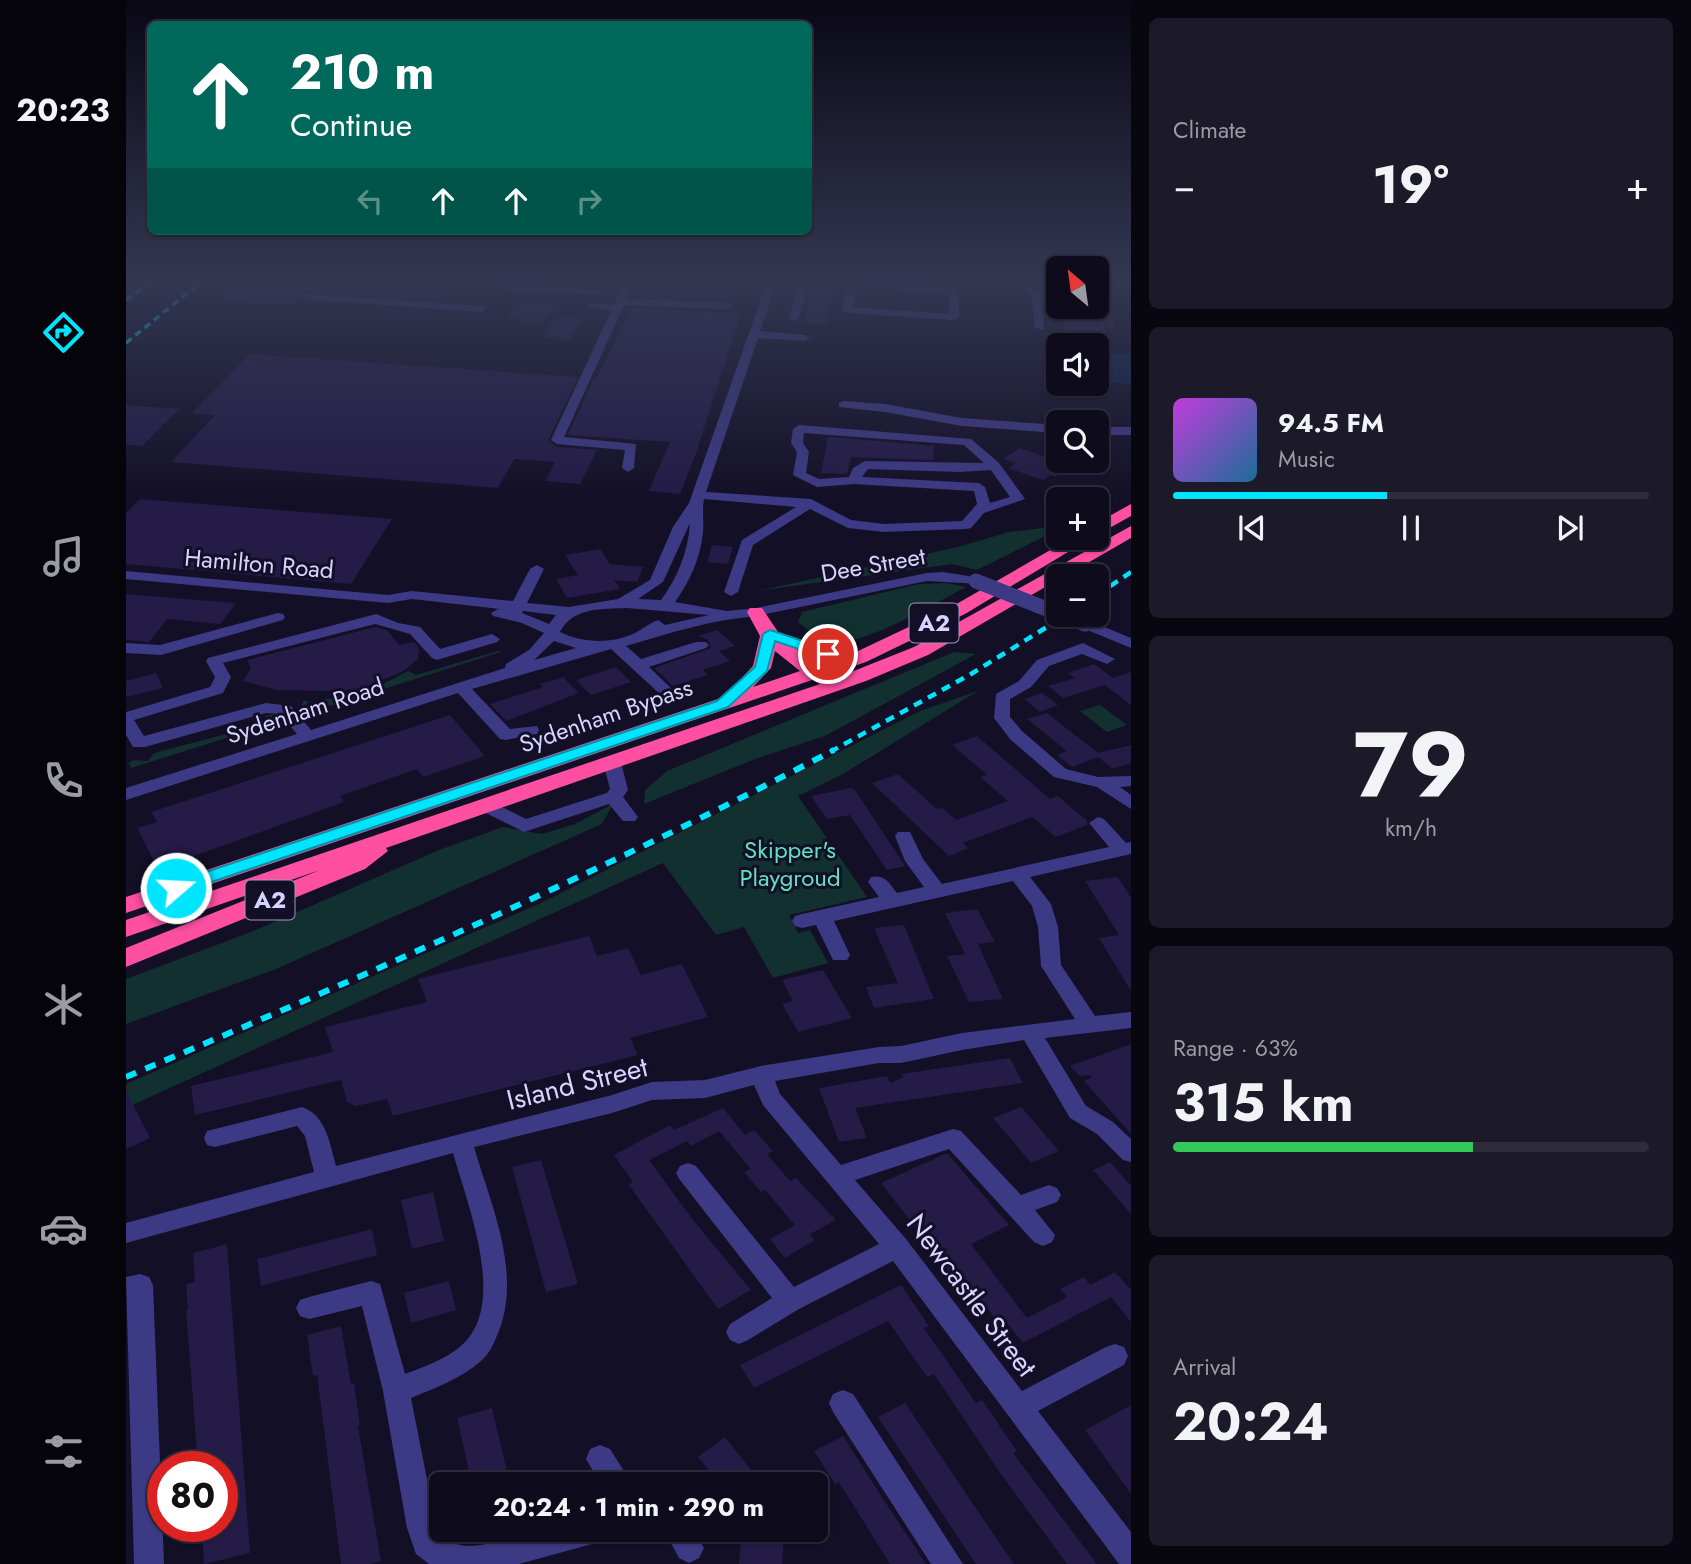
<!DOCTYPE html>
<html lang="en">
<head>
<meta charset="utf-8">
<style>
	:root { --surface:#0e0b1c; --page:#1c1929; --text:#f1f3f6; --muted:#9b9ba3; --line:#2e2b3b; --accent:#00e5ff }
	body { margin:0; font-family:Jost,sans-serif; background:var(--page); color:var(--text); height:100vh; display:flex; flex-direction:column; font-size:26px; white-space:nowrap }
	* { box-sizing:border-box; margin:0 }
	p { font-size:23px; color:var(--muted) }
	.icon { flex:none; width:38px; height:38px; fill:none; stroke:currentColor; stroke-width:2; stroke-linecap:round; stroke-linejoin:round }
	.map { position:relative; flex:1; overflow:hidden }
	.side { display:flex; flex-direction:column; gap:18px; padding:18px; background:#08060f; width:560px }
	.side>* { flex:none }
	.top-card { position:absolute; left:21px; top:21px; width:665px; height:214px; border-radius:10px; box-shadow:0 2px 5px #0004,0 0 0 2px var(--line); background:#00695c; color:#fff; overflow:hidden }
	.needle { width:46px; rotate:331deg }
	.fabs { position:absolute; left:920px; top:256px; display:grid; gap:14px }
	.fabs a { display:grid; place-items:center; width:63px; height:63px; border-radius:10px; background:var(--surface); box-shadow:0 2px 5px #0004,0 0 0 2px var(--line); font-size:35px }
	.speed { position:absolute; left:21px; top:1451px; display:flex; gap:14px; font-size:35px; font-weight:700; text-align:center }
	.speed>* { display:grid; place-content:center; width:91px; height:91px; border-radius:50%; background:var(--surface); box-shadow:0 2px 5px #0004,0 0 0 2px var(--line); line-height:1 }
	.speed .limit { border:10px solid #d22; background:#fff; color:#111 }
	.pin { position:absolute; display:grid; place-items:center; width:60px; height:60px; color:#fff; margin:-30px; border:4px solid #fff; border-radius:50%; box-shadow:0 2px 7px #0007 }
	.me { position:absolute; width:77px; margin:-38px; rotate:71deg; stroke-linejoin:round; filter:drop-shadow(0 0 5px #0008) }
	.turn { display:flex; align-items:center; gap:24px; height:147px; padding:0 28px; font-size:32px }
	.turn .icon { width:91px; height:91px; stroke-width:2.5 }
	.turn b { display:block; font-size:49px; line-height:60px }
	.lanes { display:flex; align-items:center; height:66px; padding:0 28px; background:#0003; justify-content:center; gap:35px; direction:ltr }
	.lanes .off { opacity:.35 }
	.big { font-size:52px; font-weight:700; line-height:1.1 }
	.side .tile { flex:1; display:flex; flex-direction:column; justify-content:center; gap:10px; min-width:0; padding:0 24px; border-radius:10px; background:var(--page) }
	.side .dial { align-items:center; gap:0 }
	.dial b { font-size:91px; line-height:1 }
	.song { display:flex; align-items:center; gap:21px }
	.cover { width:84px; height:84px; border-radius:10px; background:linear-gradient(135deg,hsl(290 70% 55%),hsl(200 70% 35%)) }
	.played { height:7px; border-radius:4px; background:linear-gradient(90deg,var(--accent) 45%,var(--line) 45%) }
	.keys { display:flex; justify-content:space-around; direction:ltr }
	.heat { display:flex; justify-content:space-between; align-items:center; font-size:38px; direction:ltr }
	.charge { height:10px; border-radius:5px; background:linear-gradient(90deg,#34c759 63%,var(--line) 0) }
	.trip { position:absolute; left:303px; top:1472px; width:399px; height:70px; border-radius:10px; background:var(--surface); box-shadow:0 2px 5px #0004,0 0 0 2px var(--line); font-weight:700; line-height:70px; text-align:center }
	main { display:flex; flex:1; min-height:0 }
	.tabs { display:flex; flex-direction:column; width:126px; justify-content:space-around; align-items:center; background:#06040b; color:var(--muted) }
	.tabs .icon { width:49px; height:49px }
	.tabs .current { color:var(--accent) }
	.tabs b { font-size:32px; color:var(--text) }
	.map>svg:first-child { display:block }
	.green { fill:#12302f }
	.water { fill:#0c2248 }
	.building { fill:#241b47 }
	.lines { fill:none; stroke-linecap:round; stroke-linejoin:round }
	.minor { fill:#3d3a85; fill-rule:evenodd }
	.highway { fill:#ff4fa3; fill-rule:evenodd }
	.rail-far2 { stroke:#00e5ff; stroke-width:3.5; stroke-dasharray:7 5; stroke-linecap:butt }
	.rail-far1 { stroke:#00e5ff; stroke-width:4.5; stroke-dasharray:9 7; stroke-linecap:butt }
	.rail { stroke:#00e5ff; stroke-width:6; stroke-dasharray:11 10; stroke-linecap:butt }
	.minor-bridge { stroke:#3d3a85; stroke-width:15 }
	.route { fill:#00e5ff; stroke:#0095a6; stroke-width:2 }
	.labels { text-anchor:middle; stroke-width:6; stroke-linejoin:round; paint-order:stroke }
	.shield { fill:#130f26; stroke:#9e99be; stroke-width:2 }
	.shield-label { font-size:23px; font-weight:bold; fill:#d9d4ff }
	.street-label { font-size:24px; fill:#d9d4ff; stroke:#130f26 }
	.park-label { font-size:24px; fill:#5fe0c0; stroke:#130f26 }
	.near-street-label { font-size:28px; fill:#d9d4ff; stroke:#130f26 }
</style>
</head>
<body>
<main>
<nav class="tabs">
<b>20:23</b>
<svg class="icon current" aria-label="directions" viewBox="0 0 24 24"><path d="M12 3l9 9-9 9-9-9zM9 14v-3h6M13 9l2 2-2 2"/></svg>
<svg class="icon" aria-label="music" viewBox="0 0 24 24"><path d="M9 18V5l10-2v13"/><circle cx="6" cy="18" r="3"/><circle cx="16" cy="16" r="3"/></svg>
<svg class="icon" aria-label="phone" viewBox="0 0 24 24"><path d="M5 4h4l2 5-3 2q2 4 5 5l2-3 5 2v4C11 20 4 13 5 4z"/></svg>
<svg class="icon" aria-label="climate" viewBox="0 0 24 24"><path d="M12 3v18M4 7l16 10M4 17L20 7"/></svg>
<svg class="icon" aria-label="car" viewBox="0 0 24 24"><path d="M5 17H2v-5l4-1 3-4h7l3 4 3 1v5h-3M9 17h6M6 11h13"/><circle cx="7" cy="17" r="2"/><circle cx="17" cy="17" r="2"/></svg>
<svg class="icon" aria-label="filters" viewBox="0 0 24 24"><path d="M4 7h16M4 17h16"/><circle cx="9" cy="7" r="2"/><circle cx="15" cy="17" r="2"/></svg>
</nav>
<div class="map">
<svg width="1005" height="1564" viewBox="0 0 1005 1564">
	<rect width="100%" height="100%" fill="#130f26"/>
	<g class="green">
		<polygon points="933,526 933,529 851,570 826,564 631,591 832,547 883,532"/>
		<path d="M821 583 840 587C809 603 738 647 704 642 693 641 681 629 672 622L676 612 793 584Z"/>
		<polygon points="372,651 375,652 181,713 176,705 177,701 182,701 180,707 186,709 196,705 195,700 239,693 282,671 290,675"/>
		<polygon points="828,652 850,654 699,736 629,759 518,804 519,790 541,771"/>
		<polygon points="852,691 717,774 672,796 741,897 663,915 672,933 684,930 702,963 647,978 618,927 590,935 537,863 0,1108 0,1084 415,903 794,711"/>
		<polygon points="974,705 1001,725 981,732 954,711"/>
		<polygon points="150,714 155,721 5,768 3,764 0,765 7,760 22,761 28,753 142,723 139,716"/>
		<polygon points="487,804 476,824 150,969 0,1024 0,979 130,930 313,850 377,827 416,834 449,824"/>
	</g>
	<polygon class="water" points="971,352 1005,355 1005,384 971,382"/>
	<g class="building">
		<polygon points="113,282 186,282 164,304 91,300"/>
		<polygon points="684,288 711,289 708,304 704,304 700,325 679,323"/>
		<polygon points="392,302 431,305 415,325 393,324 395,319 381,318"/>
		<polygon points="936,306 984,306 989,328 978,327 980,333 939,331"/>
		<polygon points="506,308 615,314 570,453 554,494 523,491 544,442 442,435 468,378 471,378"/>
		<polygon points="430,316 459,318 443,340 415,338"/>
		<polygon points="124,354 452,377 422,441 431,447 471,450 454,484 419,481 429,462 388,459 372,488 45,462 89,415 66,413"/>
		<polygon points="0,405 53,409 16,446 0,445"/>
		<polygon points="702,437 808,446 807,460 725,457 721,474 695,473"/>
		<polygon points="894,448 919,457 933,448 933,460 955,460 929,477 925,475 917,480 882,468 890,463 877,459"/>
		<polygon points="14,499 266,519 225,584 0,564 0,513"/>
		<polygon points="586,545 607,547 602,564 581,562"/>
		<polygon points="474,549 484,564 517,567 511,582 488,580 494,589 441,598 430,579 452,575 439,555"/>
		<polygon points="0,594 110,603 94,624 41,619 23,642 14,641 0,640"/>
		<polygon points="249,627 261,630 273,645 288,642 293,648 292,659 276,672 237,688 207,691 150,690 117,681 125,668 121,660"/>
		<polygon points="591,630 609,646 593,651 604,661 577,670 582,675 547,686 528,668 585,648 582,640 572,636"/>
		<polygon points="968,664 987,678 1005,672 1005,705 979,685 937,698 922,686 949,678 942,673"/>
		<polygon points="490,667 505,682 465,695 450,680"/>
		<polygon points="30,673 37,688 0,697 0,681"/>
		<polygon points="437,677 453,693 380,721 364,704 417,687 414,684"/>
		<polygon points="916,693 932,705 914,712 898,699"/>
		<polygon points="921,713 972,753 1005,745 1005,763 987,769 972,757 946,767 931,755 941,751 901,719"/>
		<polygon points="324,715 359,756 297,777 291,769 214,796 218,802 32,869 11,828 31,822 25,812"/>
		<polygon points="851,736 924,799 932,796 961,821 961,825 930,837 906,817 837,843 842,848 823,856 746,783 772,774 811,809 816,807 830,820 882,801 854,777 861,775 826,745"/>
		<polygon points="725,788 729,790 779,866 761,870 724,815 701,819 685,796"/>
		<polygon points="992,877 1005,898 1005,991 973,938 993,935 959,881"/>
		<polygon points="851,909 869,942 852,944 877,999 843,1002 821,956 839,954 819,913"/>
		<polygon points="778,925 808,999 748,1008 740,987 772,983 748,928"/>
		<polygon points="463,936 471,956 502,948 515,975 556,964 582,1017 504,1038 512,1055 267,1116 261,1099 230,1106 221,1102 215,1080 69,1115 65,1086 207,1052 199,1027 301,1002 292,979"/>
		<polygon points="697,970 726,1018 672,1032 656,1004 667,1001 656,980"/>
		<polygon points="1005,1044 1005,1134 958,1081 965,1078 964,1075 954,1076 944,1066"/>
		<polygon points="884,1058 897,1083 729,1108 741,1138 713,1142 693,1088 761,1076 765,1083 777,1077 775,1074"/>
		<polygon points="0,1091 24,1138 0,1149"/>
		<polygon points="895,1107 933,1151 905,1163 867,1118"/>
		<polygon points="597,1108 619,1135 628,1130 647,1151 641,1154 664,1181 670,1178 710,1220 684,1234 689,1240 659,1258 644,1239 669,1225 639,1190 635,1192 618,1172 625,1169 593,1131 565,1146 561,1141 523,1160 567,1220 625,1290 592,1309 502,1184 507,1182 488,1155 544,1125 548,1130"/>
		<polygon points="821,1153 883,1225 845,1244 901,1318 941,1297 934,1289 958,1277 964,1285 989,1272 1005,1290 1005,1322 985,1297 897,1343 874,1314 868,1317 831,1267 823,1271 755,1183"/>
		<polygon points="415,1160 452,1284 420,1292 386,1167"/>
		<polygon points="984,1162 1005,1186 1005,1214 967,1170"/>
		<polygon points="307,1192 318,1241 286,1249 275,1200"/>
		<polygon points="246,1229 251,1255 135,1286 131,1259"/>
		<polygon points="101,1244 124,1553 78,1564 76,1526 96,1526 96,1466 72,1466 60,1310 62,1310 60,1284 69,1282 67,1253"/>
		<polygon points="323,1281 330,1310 285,1323 278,1293"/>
		<polygon points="775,1285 803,1326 798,1328 850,1403 856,1400 891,1451 887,1453 971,1564 941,1564 874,1473 808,1374 801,1377 762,1321 628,1388 614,1365"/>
		<polygon points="215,1326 225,1384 228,1383 234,1426 232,1426 255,1561 244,1564 215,1564 191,1375 187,1376 181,1335"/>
		<polygon points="779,1403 847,1504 888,1564 850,1564 752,1417"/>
		<polygon points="1005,1405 1005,1494 959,1430"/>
		<polygon points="366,1408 384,1484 346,1484 331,1418"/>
		<polygon points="717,1436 756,1497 800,1564 764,1564 713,1482 709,1484 688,1451"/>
		<polygon points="599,1437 617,1460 637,1484 594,1484 572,1457"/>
		<polygon points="616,1530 658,1530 656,1564 613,1564"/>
	</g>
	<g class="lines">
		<g class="minor">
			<polygon points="474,282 484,282 472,295 373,289 368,286 373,283 469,289"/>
			<polygon points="498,282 508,282 500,299 601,303 606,306 601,309 498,305 438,437 510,444 508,468 502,472 496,468 499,450 431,444 425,440 485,311 460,306 465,303 488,305"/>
			<path d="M641 282H651L634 331 679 335 684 338 679 341 632 338 580 492 685 499 725 520 758 524 836 521 851 504 848 491 728 484 691 487 667 475 671 452 665 443 667 429 673 425 845 439 873 463 899 499 858 513 845 528 840 529 758 532 722 528 684 509 627 545 612 592 605 596 598 592 616 540 670 507 578 499C576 510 578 522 577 533 574 559 564 581 549 602L601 611 630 608 801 573 817 572 855 578 857 581 855 584 801 581 630 616C585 620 543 633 500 646L515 659 570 642H580L583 645 580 648 523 667 549 692 541 697 535 695 485 649 346 689 384 729 411 726 413 730 411 734 380 740 374 739 332 693 0 800V788L171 734 154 714 140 713 19 747H7L0 735V712L84 687 89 677 80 661 82 658 250 614 272 623 294 627 314 649 366 634 374 639 371 642 311 660 306 658 284 634 249 624 97 663 105 677 97 693 8 720 18 736 140 703 165 706 185 730 379 668 380 664 403 650 418 633 396 623 367 616 365 613 372 609 383 610 286 599 262 603 0 579V571L262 595 286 591 387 601 404 569 411 565 418 569 401 603 443 607 492 599 524 580 547 527 563 503ZM678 433 838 445 858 463 739 461 727 468 723 477 693 479 680 473 683 452 677 443ZM742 469 833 472 865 470 884 497 864 503 859 487 853 483 736 477ZM564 523C562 552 552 577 535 600L512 599 537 582ZM501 608 583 615 539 625 532 620C523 623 516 630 507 634 484 644 457 643 434 632 447 607 476 609 501 608ZM397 611 430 615 423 624 396 613ZM428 641 450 648 408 660Z"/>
			<path d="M673 282H745L828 288 833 291V317L828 320 721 313 716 310 722 287 682 285 673 318 668 321 663 318ZM732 286 823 294V314L727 307Z"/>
			<polygon points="883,282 894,282 912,291 933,292 933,298 915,297 918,330 909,328 905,295"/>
			<polygon points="180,294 355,306 360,309 355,312 176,299 175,297"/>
			<polygon points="971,296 982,297 983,299 971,302"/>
			<polygon points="717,401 759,404 836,418 933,425 933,433 836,426 759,412 713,407 713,403"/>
			<rect x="971" y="427" width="34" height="8"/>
			<polygon points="152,613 157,614 159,617 157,620 35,655 0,653 0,643 34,645"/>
			<polygon points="959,619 1005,638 1005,648 954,627 951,624 954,621"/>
			<polygon points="957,643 989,659 981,664 956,654 923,666 905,687 884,699 884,717 896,731 940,769 972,777 1005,776 1005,786 994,787 1005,795 1005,809 971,787 928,777 884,739 868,718 870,694 893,681 911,660"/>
			<polygon points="486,757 495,762 502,790 497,797 512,817 509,821 497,821 483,804 398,832 352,809 349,805 352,801 364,801 400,819 481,793 484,789 477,762"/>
			<path d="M972 817 978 819 1000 843 1005 842V854L904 877 925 904 932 927 935 965 969 1016 1005 1012V1028L919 1038 960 1106 987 1122 1005 1139V1162L997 1160 971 1134 944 1118 898 1040 836 1050 775 1063H753L649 1081 654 1094 715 1165 827 1129 835 1131 895 1195 923 1185 931 1188 935 1195 931 1202 909 1210 929 1235 926 1242 917 1246 908 1242 823 1149 729 1180 780 1239 896 1391 980 1347 989 1344 998 1347 1002 1356 998 1365 912 1411 1005 1532V1564H993L767 1261 673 1309 622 1340 613 1344 604 1340 600 1332 604 1324 646 1298 554 1180 550 1173 554 1166 562 1163 570 1166 668 1287 753 1244 637 1105 628 1085 579 1098 526 1100 486 1113 348 1147C366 1208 398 1277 370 1338 366 1347 363 1354 355 1361 336 1378 309 1388 285 1398L312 1535C348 1561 378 1532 415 1530 436 1528 460 1528 480 1530L476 1540 466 1544 393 1564H303L290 1554 281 1528 257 1391 236 1306 183 1319 174 1316 170 1308 174 1300 183 1297 245 1281 254 1284 279 1374C300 1366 330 1356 344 1336 377 1291 340 1200 327 1153L0 1243V1223L188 1172 179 1136 171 1126 89 1147 81 1145 78 1138 81 1131 89 1129 176 1107C200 1115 204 1144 210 1166L486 1095 526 1082 579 1080 635 1066 753 1047 775 1046 836 1033 949 1019 915 966 912 927 906 906 887 881 708 921 724 955 721 960H707L690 925 676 928 669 926 666 921 669 916 676 914 753 897 742 882 745 877C759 874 763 883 771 893L798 887 779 861 769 836 772 832H784L797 859 816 884 983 847 963 823Z"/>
			<polygon points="14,1274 23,1277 27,1285 38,1564 8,1564 0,1277"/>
			<polygon points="717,1390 727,1394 837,1564 805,1564 707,1412 703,1403 707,1394"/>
			<polygon points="474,1445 484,1449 506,1484 475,1484 460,1459 464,1449"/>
			<polygon points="538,1530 568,1530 578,1548 573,1558 563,1563 553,1558"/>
		</g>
		<g class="highway">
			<polygon points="1005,504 1005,516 971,535 971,523"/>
			<path d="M1005 526V538L939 576H933V579L802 655 740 681 260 848 262 851 239 869 0 967V948L194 870 0 937V920L694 684 686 680 0 913V897L598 697 627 666 634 636 621 612 624 608H636L654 635 704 649 730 652 827 606 947 537H967L839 614 740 662 702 675 705 680 788 647ZM671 650 708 660 691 666ZM649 651 674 671 627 687 645 668Z"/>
		</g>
		<g class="rail-far2">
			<polyline points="0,300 25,282"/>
			<polyline points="0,343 75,282"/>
		</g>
		<g class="rail-far1">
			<polyline points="971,595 1005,572"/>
			<polyline points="704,752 845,674 942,614"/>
		</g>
		<path class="rail" d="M0 1077C239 976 478 871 708 750"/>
		<g class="minor-bridge">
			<polyline points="850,581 933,614"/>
			<polyline points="934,614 959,624"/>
		</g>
	</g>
	<linearGradient id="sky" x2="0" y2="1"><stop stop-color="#0a0815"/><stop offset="0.56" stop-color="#333752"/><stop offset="1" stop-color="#333752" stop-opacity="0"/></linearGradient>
	<rect width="1005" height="500" fill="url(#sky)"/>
	<polygon class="route" points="644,630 707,651 710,654 702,659 649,641 641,671 602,707 56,892 50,894 41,888 44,884 591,701 629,667 637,634"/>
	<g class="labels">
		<g class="shield">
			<rect x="783.5" y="603.5" width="49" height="39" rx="5"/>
			<rect x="119.5" y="880.5" width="49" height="39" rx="5"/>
		</g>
		<g class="shield-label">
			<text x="808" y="631">A2</text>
			<text x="144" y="908">A2</text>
		</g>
		<g class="street-label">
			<text transform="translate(133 564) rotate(5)" y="8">Hamilton Road</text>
			<text transform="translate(747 565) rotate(-10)" y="8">Dee Street</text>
			<text transform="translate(179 711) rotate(-18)" y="8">Sydenham Road</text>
			<text transform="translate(480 716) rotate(-19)" y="8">Sydenham Bypass</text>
		</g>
		<g class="park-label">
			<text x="664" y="858">Skipper's<tspan x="664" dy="28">Playgroud</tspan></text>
		</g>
		<g class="near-street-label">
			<text transform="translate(451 1083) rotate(-14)" y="10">Island Street</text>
			<text transform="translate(846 1295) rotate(53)" y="10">Newcastle Street</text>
		</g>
	</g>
</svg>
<div class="fabs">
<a><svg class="needle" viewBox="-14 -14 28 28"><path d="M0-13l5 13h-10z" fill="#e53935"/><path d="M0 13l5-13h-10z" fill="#9b9ba3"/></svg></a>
<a><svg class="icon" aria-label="sound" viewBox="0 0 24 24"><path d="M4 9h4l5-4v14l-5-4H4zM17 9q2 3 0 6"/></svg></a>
<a><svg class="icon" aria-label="search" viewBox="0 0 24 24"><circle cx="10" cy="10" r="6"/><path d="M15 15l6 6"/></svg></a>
<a>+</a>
<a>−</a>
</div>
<div class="speed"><div class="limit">80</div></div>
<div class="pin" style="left:702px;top:654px;background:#d93025"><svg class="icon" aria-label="arrive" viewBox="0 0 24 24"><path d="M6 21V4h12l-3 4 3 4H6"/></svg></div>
<svg class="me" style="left:50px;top:888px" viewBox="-20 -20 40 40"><circle r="17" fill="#00e5ff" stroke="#fff" stroke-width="3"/><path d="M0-11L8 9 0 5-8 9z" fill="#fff"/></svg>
<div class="trip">20:24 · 1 min · 290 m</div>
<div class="top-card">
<div class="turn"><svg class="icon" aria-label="ahead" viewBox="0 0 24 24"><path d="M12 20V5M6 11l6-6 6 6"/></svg><div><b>210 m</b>Continue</div></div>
<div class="lanes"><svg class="icon off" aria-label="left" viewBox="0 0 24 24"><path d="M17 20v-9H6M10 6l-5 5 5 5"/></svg><svg class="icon" aria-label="ahead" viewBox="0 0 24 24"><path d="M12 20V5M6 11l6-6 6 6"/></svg><svg class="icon" aria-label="ahead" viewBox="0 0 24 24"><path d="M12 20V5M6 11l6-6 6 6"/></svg><svg class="icon off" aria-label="right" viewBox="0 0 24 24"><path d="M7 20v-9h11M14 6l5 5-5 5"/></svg></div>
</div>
</div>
<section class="side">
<div class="tile"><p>Climate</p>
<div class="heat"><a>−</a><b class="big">19°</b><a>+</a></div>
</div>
<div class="tile">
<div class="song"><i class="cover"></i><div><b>94.5 FM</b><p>Music</p></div></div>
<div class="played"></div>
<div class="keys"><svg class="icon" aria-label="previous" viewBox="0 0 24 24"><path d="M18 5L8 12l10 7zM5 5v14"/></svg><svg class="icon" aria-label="pause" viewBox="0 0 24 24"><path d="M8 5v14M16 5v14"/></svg><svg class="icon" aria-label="next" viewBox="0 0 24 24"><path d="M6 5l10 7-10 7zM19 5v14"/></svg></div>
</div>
<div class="tile dial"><b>79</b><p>km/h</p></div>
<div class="tile"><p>Range · 63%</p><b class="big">315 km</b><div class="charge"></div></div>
<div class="tile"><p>Arrival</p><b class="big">20:24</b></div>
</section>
</main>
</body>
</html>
